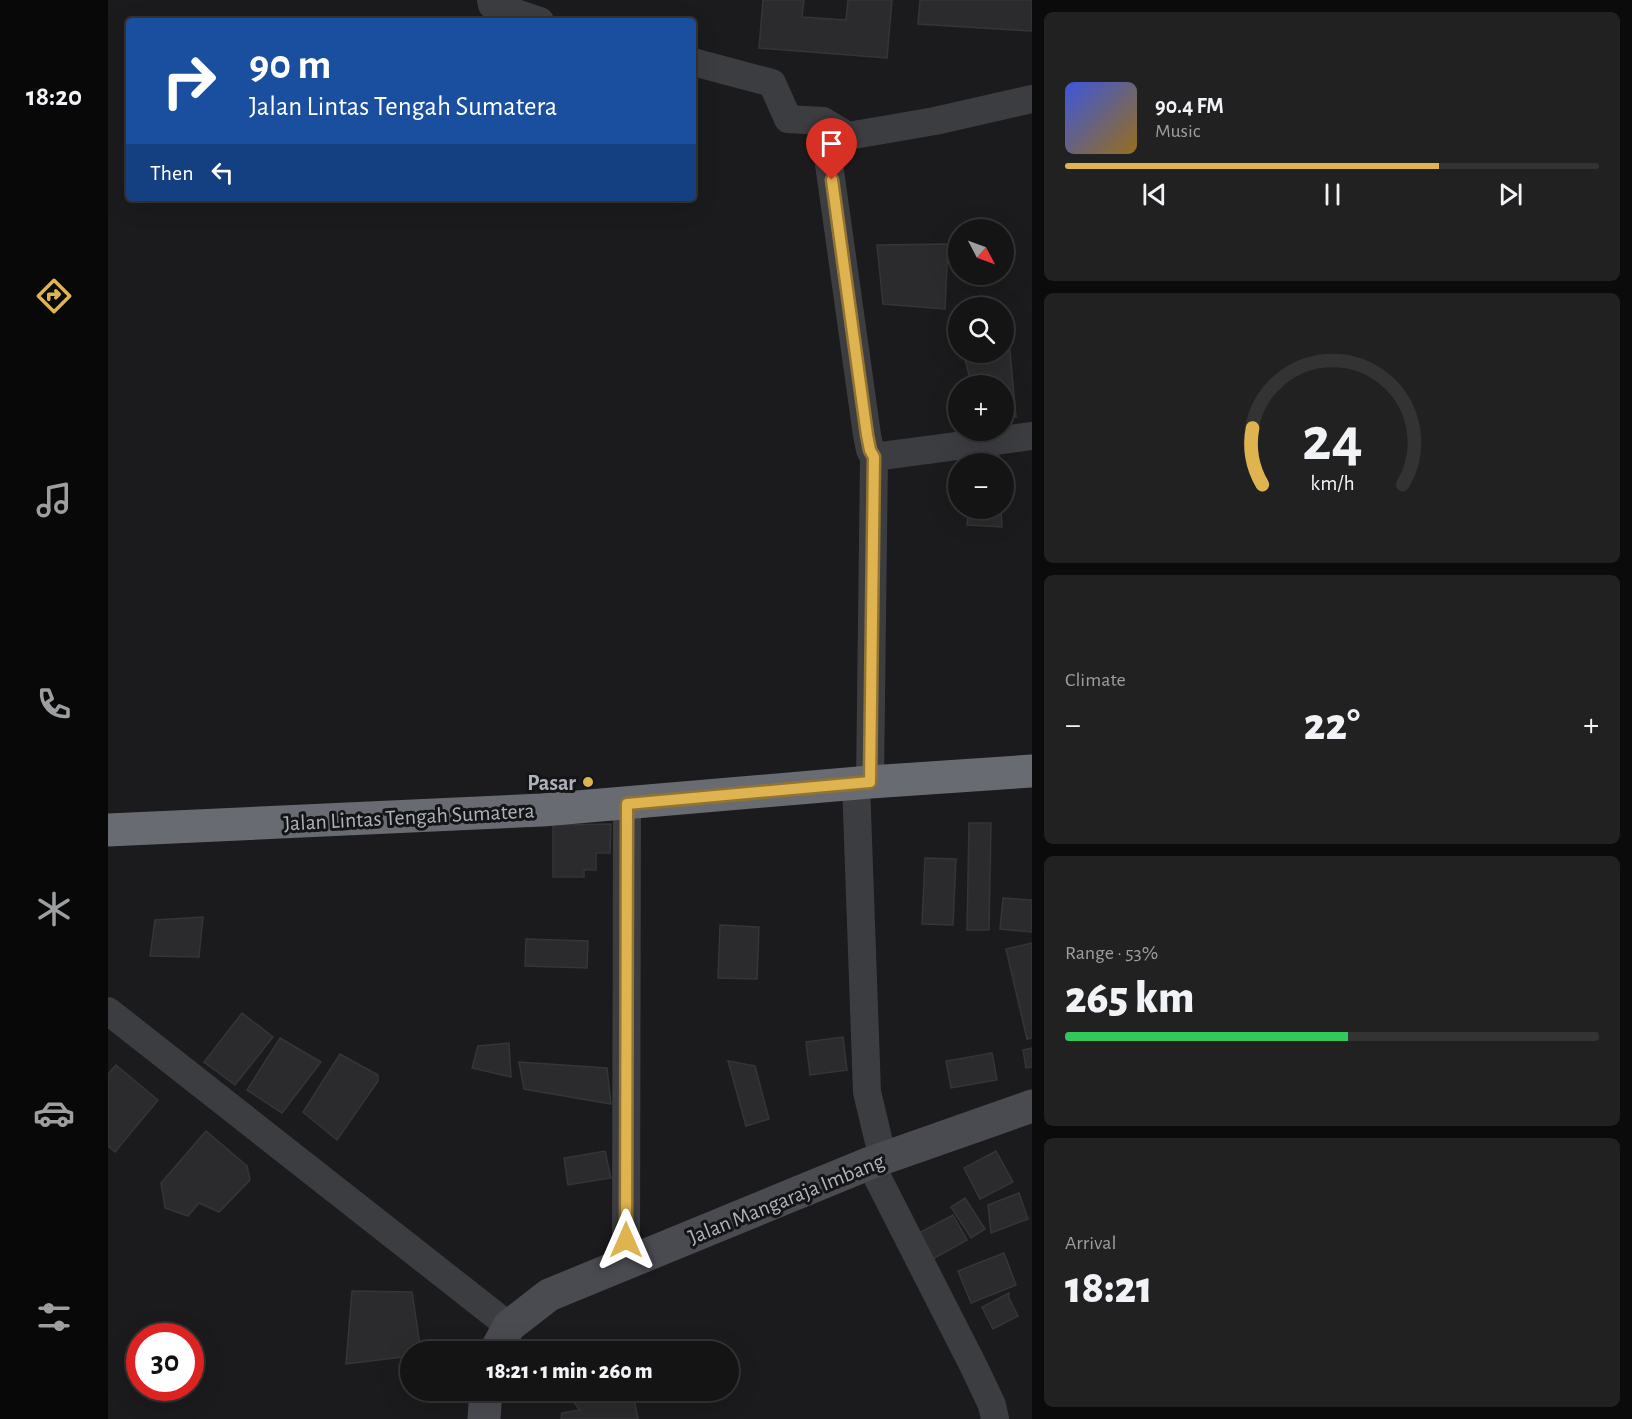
<!DOCTYPE html>
<html lang="en">
<head>
<meta charset="utf-8">
<style>
	:root { --surface:#141415; --page:#212122; --text:#f1f3f6; --muted:#9d9ea0; --line:#333334; --accent:#dfb350 }
	body { margin:0; font-family:"Alegreya Sans",sans-serif; background:var(--page); color:var(--text); height:100vh; display:flex; flex-direction:column; font-size:22px; white-space:nowrap }
	* { box-sizing:border-box; margin:0 }
	p { font-size:20px; color:var(--muted) }
	.icon { flex:none; width:33px; height:33px; fill:none; stroke:currentColor; stroke-width:2; stroke-linecap:round; stroke-linejoin:round }
	.map { position:relative; flex:1; overflow:hidden }
	.side { display:flex; flex-direction:column; gap:12px; padding:12px; background:#0b0b0c; width:600px }
	.side>* { flex:none }
	.hud { position:absolute; left:18px; top:18px; width:570px; height:183px; border-radius:6px; box-shadow:0 6px 24px #0002,0 0 0 2px var(--line); background:#1a4fa0; color:#fff; overflow:hidden }
	.needle { width:39px; rotate:131deg }
	.tools { position:absolute; left:840px; top:219px; display:grid; gap:12px }
	.tools a { display:grid; place-items:center; width:66px; height:66px; border-radius:50%; background:var(--surface); box-shadow:0 6px 24px #0002,0 0 0 2px var(--line); font-size:30px }
	.speed { position:absolute; left:18px; top:1323px; display:flex; gap:12px; font-size:30px; font-weight:700; text-align:center }
	.speed>* { display:grid; place-content:center; width:78px; height:78px; border-radius:50%; background:var(--surface); box-shadow:0 6px 24px #0002,0 0 0 2px var(--line); line-height:1 }
	.speed .limit { border:9px solid #d22; background:#fff; color:#111 }
	.pin { position:absolute; display:grid; place-items:center; width:51px; height:51px; color:#fff; margin:-62px -26px; border-radius:50% 50% 50% 0; rotate:-45deg; box-shadow:0 0 6px #0007 }
	.pin .icon { rotate:45deg }
	.me { position:absolute; width:66px; margin:-33px; rotate:0deg; stroke-linejoin:round; filter:drop-shadow(0 0 4px #0008) }
	.turn { display:flex; align-items:center; gap:21px; height:126px; padding:0 24px; font-size:27px }
	.turn .icon { width:78px; height:78px; stroke-width:2.5 }
	.turn b { display:block; font-size:42px; line-height:51px }
	.then { display:flex; align-items:center; height:57px; padding:0 24px; background:#0003; gap:12px; font-size:22px }
	.big { font-size:45px; font-weight:800; line-height:1.1 }
	.side .widget { flex:1; display:flex; flex-direction:column; justify-content:center; gap:9px; min-width:0; padding:0 21px; border-radius:9px; background:var(--page) }
	.side .dial { align-items:center; gap:0 }
	.dial svg { height:156px; overflow:visible; fill:none; stroke:var(--line); stroke-width:7; stroke-linecap:round; text-anchor:middle }
	.dial text { fill:var(--text); stroke:none }
	.song { display:flex; align-items:center; gap:18px }
	.cover { width:72px; height:72px; border-radius:9px; background:linear-gradient(135deg,hsl(230 70% 55%),hsl(40 70% 35%)) }
	.played { height:6px; border-radius:3px; background:linear-gradient(90deg,var(--accent) 70%,var(--line) 70%) }
	.keys { display:flex; justify-content:space-around; direction:ltr }
	.heat { display:flex; justify-content:space-between; align-items:center; font-size:33px; direction:ltr }
	.charge { height:9px; border-radius:4px; background:linear-gradient(90deg,#34c759 53%,var(--line) 0) }
	.trip { position:absolute; left:292px; top:1341px; width:339px; height:60px; border-radius:30px; background:var(--surface); box-shadow:0 6px 24px #0002,0 0 0 2px var(--line); font-weight:800; line-height:60px; text-align:center }
	main { display:flex; flex:1; min-height:0 }
	.dock { display:flex; flex-direction:column; width:108px; justify-content:space-around; align-items:center; background:#080808; color:var(--muted) }
	.dock .icon { width:42px; height:42px }
	.dock .current { color:var(--accent) }
	.dock b { font-size:27px; color:var(--text) }
	.map>svg:first-child { display:block }
	.building { fill:#2b2b2d; stroke:#353538; stroke-width:1.5 }
	.lines { fill:none; stroke-linecap:round; stroke-linejoin:round }
	.street { stroke:#3c3d41; stroke-width:28 }
	.secondary { stroke:#4a4b51; stroke-width:33 }
	.highway { stroke:#686b71; stroke-width:33 }
	.route-casing { stroke:#917434; stroke-width:15 }
	.route { stroke:#dfb350; stroke-width:10 }
	.poi-dot { fill:#dfb350; stroke:#151517; stroke-width:2 }
	.labels { text-anchor:middle; stroke-width:6; stroke-linejoin:round; paint-order:stroke }
	.poi-label { font-size:22px; font-weight:bold; fill:#aeb2ba; stroke:#151517; text-anchor:end }
	.street-label { font-size:22px; fill:#aeb2ba; stroke:#151517 }
</style>
</head>
<body>
<main>
<nav class="dock">
<b>18:20</b>
<svg class="icon current" aria-label="directions" viewBox="0 0 24 24"><path d="M12 3l9 9-9 9-9-9zM9 14v-3h6M13 9l2 2-2 2"/></svg>
<svg class="icon" aria-label="music" viewBox="0 0 24 24"><path d="M9 18V5l10-2v13"/><circle cx="6" cy="18" r="3"/><circle cx="16" cy="16" r="3"/></svg>
<svg class="icon" aria-label="phone" viewBox="0 0 24 24"><path d="M5 4h4l2 5-3 2q2 4 5 5l2-3 5 2v4C11 20 4 13 5 4z"/></svg>
<svg class="icon" aria-label="climate" viewBox="0 0 24 24"><path d="M12 3v18M4 7l16 10M4 17L20 7"/></svg>
<svg class="icon" aria-label="car" viewBox="0 0 24 24"><path d="M5 17H2v-5l4-1 3-4h7l3 4 3 1v5h-3M9 17h6M6 11h13"/><circle cx="7" cy="17" r="2"/><circle cx="17" cy="17" r="2"/></svg>
<svg class="icon" aria-label="filters" viewBox="0 0 24 24"><path d="M4 7h16M4 17h16"/><circle cx="9" cy="7" r="2"/><circle cx="15" cy="17" r="2"/></svg>
</nav>
<div class="map">
<svg width="924" height="1419" viewBox="0 0 924 1419">
	<rect width="100%" height="100%" fill="#1b1a1c"/>
	<g class="building">
		<polygon points="655,0 696,0 694,17 738,20 740,0 784,0 779,58 651,48"/>
		<polygon points="812,0 924,0 924,31 810,24"/>
		<polygon points="840,244 837,309 775,304 769,245"/>
		<polygon points="896,319 899,319 908,417 896,413 896,386 864,386 855,352 896,352"/>
		<rect x="865" y="455" width="26" height="9"/>
		<polygon points="861,508 893,508 894,527 859,525"/>
		<polygon points="861,823 883,823 881,930 859,930"/>
		<polygon points="503,824 502,853 488,853 488,870 476,870 476,877 445,877 445,825"/>
		<polygon points="817,858 848,859 845,925 814,924"/>
		<polygon points="895,898 924,900 924,932 892,929"/>
		<polygon points="95,917 91,957 42,956 47,920"/>
		<polygon points="612,925 651,927 649,979 610,978"/>
		<polygon points="418,939 480,941 479,968 417,966"/>
		<polygon points="924,943 924,1038 919,1039 898,949"/>
		<polygon points="134,1013 165,1037 127,1085 96,1062"/>
		<polygon points="735,1037 739,1070 702,1075 698,1042"/>
		<polygon points="172,1038 213,1062 174,1113 139,1090"/>
		<polygon points="401,1043 403,1077 364,1068 370,1046"/>
		<polygon points="924,1048 924,1067 918,1068 915,1050"/>
		<polygon points="884,1053 889,1080 843,1088 838,1061"/>
		<polygon points="232,1054 270,1075 270,1081 229,1140 195,1112"/>
		<polygon points="620,1061 647,1066 661,1119 638,1126"/>
		<polygon points="411,1062 499,1068 503,1104 416,1089"/>
		<polygon points="8,1065 50,1100 7,1152 0,1146 0,1074"/>
		<polygon points="98,1131 139,1166 142,1180 111,1212 91,1203 80,1216 57,1208 53,1183"/>
		<polygon points="497,1151 503,1178 460,1185 456,1158"/>
		<polygon points="888,1151 905,1182 872,1199 856,1168"/>
		<polygon points="911,1193 920,1219 883,1233 880,1205"/>
		<polygon points="857,1198 877,1229 863,1238 843,1207"/>
		<polygon points="845,1215 859,1240 823,1260 809,1234"/>
		<polygon points="896,1253 908,1285 863,1303 850,1271"/>
		<polygon points="244,1291 304,1292 313,1352 303,1352 303,1356 238,1364"/>
		<polygon points="901,1293 901,1298 910,1316 885,1329 874,1307"/>
		<polygon points="461,1390 501,1390 506,1397 525,1393 530,1419 453,1419 454,1413 472,1410 457,1392"/>
	</g>
	<g class="lines">
		<g class="street">
			<polyline points="383,0 384,5 432,21"/>
			<polyline points="585,62 664,83 680,119 715,121"/>
			<polyline points="766,457 924,436"/>
			<polyline points="762,782 766,457 762,450 759,435 715,121 740,136 827,121 924,99"/>
			<polyline points="748,783 759,1092 775,1159"/>
			<polyline points="0,1011 401,1326"/>
			<polyline points="762,1163 866,1367 884,1405 887,1419"/>
			<polyline points="518,1263 519,804"/>
		</g>
		<g class="secondary">
			<polyline points="387,1352 401,1326 441,1295 762,1163 924,1106"/>
			<polyline points="376,1419 378,1390"/>
		</g>
		<polyline class="highway" points="0,830 434,810 762,782 924,771"/>
	</g>
	<g class="lines">
		<g class="route-casing">
			<polyline id="route" points="518,1240 519,804 762,782 766,457 762,450 759,435 724,180"/>
		</g>
		<use href="#route" class="route"/>
	</g>
	<circle class="poi-dot" cx="480" cy="782" r="6"/>
	<g class="labels">
		<g class="poi-label">
			<text x="468" y="790">Pasar</text>
		</g>
		<g class="street-label">
			<text transform="translate(301 816) rotate(-3)" y="8">Jalan Lintas Tengah Sumatera</text>
			<text transform="translate(678 1198) rotate(-22)" y="8">Jalan Mangaraja Imbang</text>
		</g>
	</g>
</svg>
<div class="tools">
<a><svg class="needle" viewBox="-14 -14 28 28"><path d="M0-13l5 13h-10z" fill="#e53935"/><path d="M0 13l5-13h-10z" fill="#9d9ea0"/></svg></a>
<a><svg class="icon" aria-label="search" viewBox="0 0 24 24"><circle cx="10" cy="10" r="6"/><path d="M15 15l6 6"/></svg></a>
<a>+</a>
<a>−</a>
</div>
<div class="speed"><div class="limit">30</div></div>
<div class="pin" style="left:724px;top:180px;background:#d93025"><svg class="icon" aria-label="arrive" viewBox="0 0 24 24"><path d="M6 21V4h12l-3 4 3 4H6"/></svg></div>
<svg class="me" style="left:518px;top:1240px" viewBox="-20 -20 40 40"><path d="M0-17L14 15 0 8-14 15z" fill="#dfb350" stroke="#fff" stroke-width="4"/></svg>
<div class="trip">18:21 · 1 min · 260 m</div>
<div class="hud">
<div class="turn"><svg class="icon" aria-label="right" viewBox="0 0 24 24"><path d="M7 20v-9h11M14 6l5 5-5 5"/></svg><div><b>90 m</b>Jalan Lintas Tengah Sumatera</div></div>
<div class="then">Then<svg class="icon" aria-label="left" viewBox="0 0 24 24"><path d="M17 20v-9H6M10 6l-5 5 5 5"/></svg></div>
</div>
</div>
<section class="side">
<div class="widget">
<div class="song"><i class="cover"></i><div><b>90.4 FM</b><p>Music</p></div></div>
<div class="played"></div>
<div class="keys"><svg class="icon" aria-label="previous" viewBox="0 0 24 24"><path d="M18 5L8 12l10 7zM5 5v14"/></svg><svg class="icon" aria-label="pause" viewBox="0 0 24 24"><path d="M8 5v14M16 5v14"/></svg><svg class="icon" aria-label="next" viewBox="0 0 24 24"><path d="M6 5l10 7-10 7zM19 5v14"/></svg></div>
</div>
<div class="widget dial"><svg viewBox="0 0 100 80">
<path d="M14 69A42 42 0 1 1 86 69"/>
<path d="M14 69A42 42 0 0 1 9 40" stroke="#dfb350"/>
<text x="50" y="56" font-size="32" font-weight="700">24</text>
<text x="50" y="72" font-size="11">km/h</text>
</svg></div>
<div class="widget"><p>Climate</p>
<div class="heat"><a>−</a><b class="big">22°</b><a>+</a></div>
</div>
<div class="widget"><p>Range · 53%</p><b class="big">265 km</b><div class="charge"></div></div>
<div class="widget"><p>Arrival</p><b class="big">18:21</b></div>
</section>
</main>
</body>
</html>
